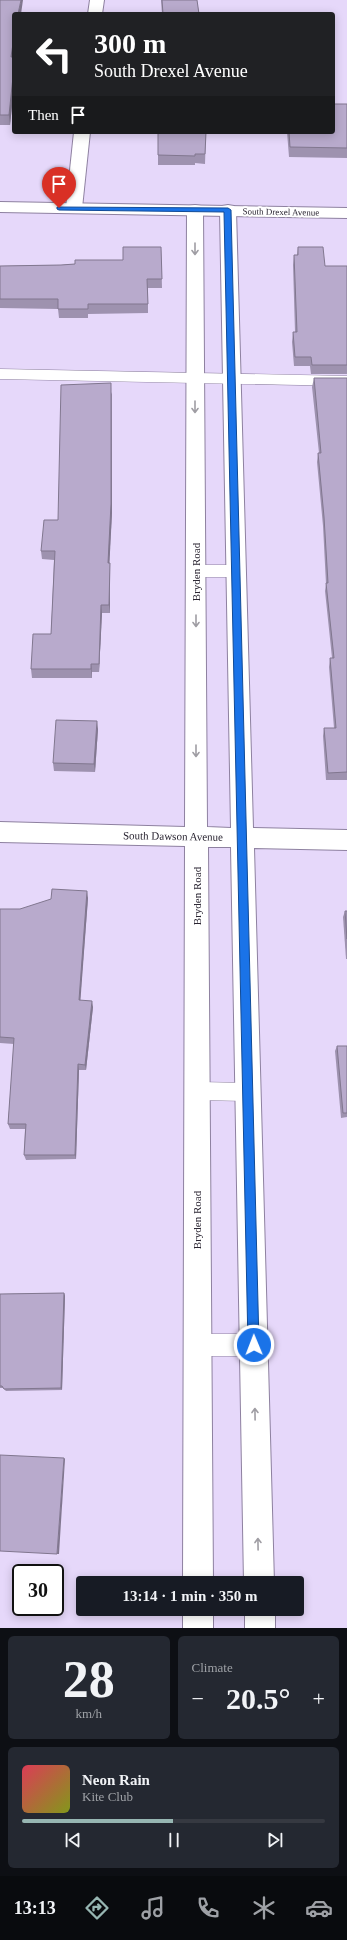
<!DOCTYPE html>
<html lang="en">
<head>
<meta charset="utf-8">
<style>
	:root { --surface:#171b24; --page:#242831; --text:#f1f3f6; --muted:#9ea1a6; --line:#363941; --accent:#97b6b2 }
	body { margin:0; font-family:"Times New Roman",serif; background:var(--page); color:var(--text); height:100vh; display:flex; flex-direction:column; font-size:15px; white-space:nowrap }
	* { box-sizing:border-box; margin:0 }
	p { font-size:13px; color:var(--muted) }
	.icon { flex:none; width:22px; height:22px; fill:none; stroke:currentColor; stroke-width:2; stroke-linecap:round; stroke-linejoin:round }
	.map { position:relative; height:1628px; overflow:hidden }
	.panel { display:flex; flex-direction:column; gap:8px; padding:8px; background:#0d0f14; flex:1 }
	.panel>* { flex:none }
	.guide { position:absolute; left:12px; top:12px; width:323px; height:122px; border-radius:4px; box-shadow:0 2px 10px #0003; background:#202124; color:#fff; overflow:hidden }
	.speed { position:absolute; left:12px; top:1564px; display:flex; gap:8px; font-size:20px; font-weight:700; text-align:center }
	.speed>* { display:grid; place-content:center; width:52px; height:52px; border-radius:50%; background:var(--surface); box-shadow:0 2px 10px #0003; line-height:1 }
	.speed .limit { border:2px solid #111; border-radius:6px; background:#fff; color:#111 }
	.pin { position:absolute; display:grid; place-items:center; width:34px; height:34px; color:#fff; margin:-41px -17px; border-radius:50% 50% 50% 0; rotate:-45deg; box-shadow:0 0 4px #0007 }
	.pin .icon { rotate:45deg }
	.me { position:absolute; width:44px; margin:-22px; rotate:359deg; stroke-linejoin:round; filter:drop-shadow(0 0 3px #0008) }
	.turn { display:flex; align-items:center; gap:14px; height:84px; padding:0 16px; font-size:18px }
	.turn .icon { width:52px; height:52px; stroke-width:2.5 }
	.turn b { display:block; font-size:28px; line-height:34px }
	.then { display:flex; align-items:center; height:38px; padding:0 16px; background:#0003; gap:8px; font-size:15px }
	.big { font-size:30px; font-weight:800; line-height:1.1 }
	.panel .widget { flex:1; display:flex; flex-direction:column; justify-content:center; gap:6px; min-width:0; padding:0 14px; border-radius:6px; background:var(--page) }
	.panel .dial { align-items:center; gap:0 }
	.dial b { font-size:52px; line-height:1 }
	.song { display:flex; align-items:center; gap:12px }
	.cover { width:48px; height:48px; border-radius:6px; background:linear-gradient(135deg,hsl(350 70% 55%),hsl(70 70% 35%)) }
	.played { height:4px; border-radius:2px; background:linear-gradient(90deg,var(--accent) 50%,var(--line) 50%) }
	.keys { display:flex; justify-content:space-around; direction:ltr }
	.heat { display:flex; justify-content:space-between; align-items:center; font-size:22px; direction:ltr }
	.panel .tiles { flex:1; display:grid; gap:8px; grid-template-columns:1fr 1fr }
	.widget:last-child { grid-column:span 2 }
	.trip { position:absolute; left:76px; top:1576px; width:228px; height:40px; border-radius:4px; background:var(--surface); box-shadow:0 2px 10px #0003; font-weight:800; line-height:40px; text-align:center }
	.dock { display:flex; height:64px; justify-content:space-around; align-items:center; background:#090b0e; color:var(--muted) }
	.dock .icon { width:28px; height:28px }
	.dock .active { color:var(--accent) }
	.dock b { font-size:18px; color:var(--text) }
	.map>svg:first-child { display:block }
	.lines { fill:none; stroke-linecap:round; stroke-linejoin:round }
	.lane-casing { stroke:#8e81a0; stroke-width:1 }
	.street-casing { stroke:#8e81a0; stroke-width:2 }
	.primary-casing { stroke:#8e81a0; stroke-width:2 }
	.lane { fill:#fff; fill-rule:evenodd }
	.street { fill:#fff; fill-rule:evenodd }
	.primary { fill:#fff; fill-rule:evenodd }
	.wall { fill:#9e92af }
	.shaded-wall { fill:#81778f }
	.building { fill:#b8aacc; stroke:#81778f }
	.oneway { stroke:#9f9da3 }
	.route { fill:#1a73e8; stroke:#114b97 }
	.labels { text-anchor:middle; stroke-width:4; stroke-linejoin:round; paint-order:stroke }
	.far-street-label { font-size:9px; fill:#2a2532; stroke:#fff }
	.street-label { font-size:11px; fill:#2a2532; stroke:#fff }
</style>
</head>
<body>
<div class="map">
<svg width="347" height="1628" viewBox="0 0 347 1628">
	<rect width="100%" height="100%" fill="#e6d8fa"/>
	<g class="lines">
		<g class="lane-casing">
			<g id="lane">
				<polygon points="0,369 347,376 347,386 0,379"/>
				<polygon points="196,565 236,565 241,567 244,571 241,575 236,577 196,577 191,575 188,571 191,567"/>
				<polygon points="197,1082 248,1083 255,1085 258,1092 255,1099 248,1101 197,1100 190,1098 187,1091 190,1084"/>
				<polygon points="197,1334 254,1334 261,1338 265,1345 261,1352 254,1356 197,1356 190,1352 186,1345 190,1338"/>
			</g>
		</g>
		<g class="street-casing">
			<g id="street">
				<polygon points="90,0 104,0 102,14 88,14"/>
				<polygon points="74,132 90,132 82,208 80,211 74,213 68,211 66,208"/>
				<polygon points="195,205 201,206 203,210 207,827 231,828 220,210 222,206 228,205 234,206 236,210 253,828 347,830 347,850 254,848 274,1583 244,1583 231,847 208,847 213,1583 183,1583 185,846 0,842 0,822 185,827 187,210 189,206"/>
				<rect x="183" y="1609" width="30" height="19"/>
				<rect x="245" y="1609" width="30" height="19"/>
			</g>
		</g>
		<g class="primary-casing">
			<polygon id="primary" points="0,202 347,208 347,218 0,212"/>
		</g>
		<use href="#lane" class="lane"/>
		<use href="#street" class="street"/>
		<use href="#primary" class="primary"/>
	</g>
	<g class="wall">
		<polygon points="0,0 13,57 14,87 10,125 0,125"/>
		<polygon points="161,0 197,0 199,14 162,14"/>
		<polygon points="347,104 347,158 289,157 287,132 333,132"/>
		<polygon points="158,132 206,132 205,164 195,163 195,165 158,165"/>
		<polygon points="161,247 162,288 148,288 148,313 88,314 88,318 59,318 58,309 0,308 0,266 61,265 123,260"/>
		<polygon points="298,247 325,266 347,266 347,374 311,374 310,366 294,366 292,342 293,332 295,332 293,265 294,255 297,255"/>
		<polygon points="314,378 347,378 347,780 326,780 323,736 324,728 334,728 329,667 330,658 332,658 325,591 326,584 323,526 317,462 318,453 319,453 312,387"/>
		<polygon points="112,392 112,513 109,563 110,563 110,613 102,613 99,672 92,672 92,678 32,678 31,669 51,634 54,560 42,559 41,551 58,520"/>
		<polygon points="98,729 95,772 54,771 53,763"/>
		<polygon points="88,898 80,1000 93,1007 86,1070 79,1070 76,1159 26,1160 24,1155 25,1129 10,1129 8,1124 14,1044 0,1043 0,909 20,909"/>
		<polygon points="345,911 347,911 347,959 346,959 343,917"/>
		<polygon points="337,1046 347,1046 347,1117 341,1118 335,1051"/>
		<polygon points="64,1293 65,1296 62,1390 6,1391 3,1388 0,1388 0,1294"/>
	</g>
	<g class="shaded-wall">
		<polygon points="21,0 23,0 21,14 18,14"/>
		<polygon points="14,37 14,52 12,66 11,57"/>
		<polygon points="13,77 14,77 14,87 10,125 9,115"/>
		<polygon points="111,383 112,513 109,572 108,563"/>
		<polygon points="110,563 110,613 109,605"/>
		<polygon points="101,605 102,613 99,672 99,664"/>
		<polygon points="91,664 92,672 92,678 91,669"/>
		<polygon points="97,721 98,729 95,772 94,764"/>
		<polygon points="87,891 88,898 80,1006 79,1000"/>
		<polygon points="92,1001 93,1007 86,1070 85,1065"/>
		<polygon points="78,1064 79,1070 76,1159 75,1155"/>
		<polygon points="64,1293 65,1296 62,1390 61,1388"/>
		<polygon points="64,1458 65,1459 59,1554 57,1554"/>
	</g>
	<g class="building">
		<polygon points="0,0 21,0 18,14 14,14 14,37 11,57 14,57 14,77 13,77 9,115 0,115"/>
		<polygon points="162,0 197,0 199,14 163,14"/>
		<polygon points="333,104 347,104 347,148 290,147 289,132 333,132"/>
		<polygon points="158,132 206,132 205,154 195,154 195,156 158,155"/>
		<polygon points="123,247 161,247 162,279 147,279 148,304 88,304 88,309 58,309 58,299 0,299 0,266 61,265 75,264 75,260 123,260"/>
		<polygon points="298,247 323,247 325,266 347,266 347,365 312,365 311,357 295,357 293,332 297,332 294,255 298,255"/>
		<polygon points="314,378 347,378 347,772 328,773 324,728 336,728 330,658 334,658 326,583 328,583 324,517 318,453 321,453"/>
		<polygon points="111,383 111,504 108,563 110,563 109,605 101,605 99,664 91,664 91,669 31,669 33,634 51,634 55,551 41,551 44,520 58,520 61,385"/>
		<polygon points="56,720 97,721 94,764 53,763"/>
		<polygon points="52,889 87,891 79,1000 92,1001 85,1065 78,1064 75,1155 24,1155 26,1124 8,1124 14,1038 0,1037 0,909 20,909 51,899"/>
		<polygon points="345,911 347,911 347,939"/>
		<polygon points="337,1046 347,1046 347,1113 343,1113"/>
		<polygon points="64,1293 61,1388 4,1389 2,1386 0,1386 0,1294"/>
		<polygon points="0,1455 64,1458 57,1554 0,1551"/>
	</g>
	<defs><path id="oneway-shaft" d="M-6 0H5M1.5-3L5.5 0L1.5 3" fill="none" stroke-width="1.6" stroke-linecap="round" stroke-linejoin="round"/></defs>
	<g class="oneway">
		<use href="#oneway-shaft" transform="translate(195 249) rotate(90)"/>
		<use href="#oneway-shaft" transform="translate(195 407) rotate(90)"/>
		<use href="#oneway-shaft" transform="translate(196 621) rotate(90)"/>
		<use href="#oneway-shaft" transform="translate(196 751) rotate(90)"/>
		<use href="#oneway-shaft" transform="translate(255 1414) rotate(-91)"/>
		<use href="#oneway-shaft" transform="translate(258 1544) rotate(-91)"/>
	</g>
	<polygon class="route" points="57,207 228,208 231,210 259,1345 258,1349 254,1351 249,1349 248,1345 224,212 59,210 57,209"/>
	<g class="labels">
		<g class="far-street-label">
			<text transform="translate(281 212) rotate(1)" y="3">South Drexel Avenue</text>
		</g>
		<g class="street-label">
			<text transform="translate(196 572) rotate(-90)" y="4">Bryden Road</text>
			<text transform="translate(173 836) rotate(1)" y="4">South Dawson Avenue</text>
			<text transform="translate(197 896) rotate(-90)" y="4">Bryden Road</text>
			<text transform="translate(197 1220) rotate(-90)" y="4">Bryden Road</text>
		</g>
	</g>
</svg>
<div class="speed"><div class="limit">30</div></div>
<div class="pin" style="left:59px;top:208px;background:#d93025"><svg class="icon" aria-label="arrive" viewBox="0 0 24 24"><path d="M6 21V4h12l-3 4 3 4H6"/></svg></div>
<svg class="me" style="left:254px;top:1345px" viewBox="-20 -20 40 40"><circle r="17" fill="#1a73e8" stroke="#fff" stroke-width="3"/><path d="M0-11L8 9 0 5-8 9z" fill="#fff"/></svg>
<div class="trip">13:14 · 1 min · 350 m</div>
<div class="guide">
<div class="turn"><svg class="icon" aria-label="left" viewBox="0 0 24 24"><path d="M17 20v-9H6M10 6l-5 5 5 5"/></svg><div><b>300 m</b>South Drexel Avenue</div></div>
<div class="then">Then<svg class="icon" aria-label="arrive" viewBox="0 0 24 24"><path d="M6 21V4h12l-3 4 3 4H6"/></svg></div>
</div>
</div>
<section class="panel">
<div class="tiles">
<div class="widget dial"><b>28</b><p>km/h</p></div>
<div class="widget"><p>Climate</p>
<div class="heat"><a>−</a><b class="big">20.5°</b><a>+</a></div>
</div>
<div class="widget">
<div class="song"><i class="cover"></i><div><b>Neon Rain</b><p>Kite Club</p></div></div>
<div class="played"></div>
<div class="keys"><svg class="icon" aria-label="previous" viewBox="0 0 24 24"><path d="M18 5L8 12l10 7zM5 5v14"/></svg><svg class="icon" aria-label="pause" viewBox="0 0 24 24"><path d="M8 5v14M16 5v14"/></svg><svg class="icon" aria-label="next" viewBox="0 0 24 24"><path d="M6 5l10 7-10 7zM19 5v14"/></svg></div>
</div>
</div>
</section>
<nav class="dock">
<b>13:13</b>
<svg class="icon active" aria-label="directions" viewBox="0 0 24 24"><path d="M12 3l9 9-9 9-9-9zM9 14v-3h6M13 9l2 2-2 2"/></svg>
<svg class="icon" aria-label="music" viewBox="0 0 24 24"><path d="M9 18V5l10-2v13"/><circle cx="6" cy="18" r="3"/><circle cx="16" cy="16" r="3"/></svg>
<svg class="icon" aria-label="phone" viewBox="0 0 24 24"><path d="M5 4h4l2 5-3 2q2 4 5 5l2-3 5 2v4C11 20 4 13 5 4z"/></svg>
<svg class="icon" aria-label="climate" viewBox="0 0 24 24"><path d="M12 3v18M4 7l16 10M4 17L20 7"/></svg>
<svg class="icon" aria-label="car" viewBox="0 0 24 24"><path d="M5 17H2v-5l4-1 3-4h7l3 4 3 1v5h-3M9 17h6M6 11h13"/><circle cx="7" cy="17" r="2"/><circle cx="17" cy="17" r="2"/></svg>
</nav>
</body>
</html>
